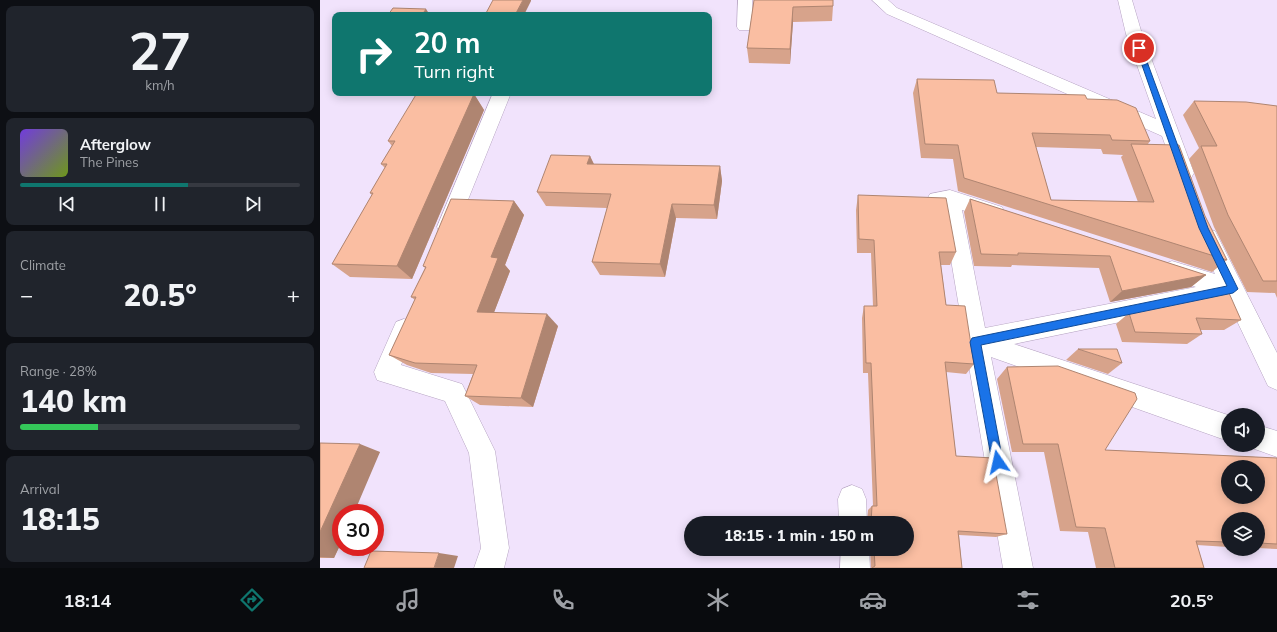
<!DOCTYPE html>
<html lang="en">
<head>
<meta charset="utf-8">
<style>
	:root { --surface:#171b24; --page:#20242c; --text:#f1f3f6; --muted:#9ea1a6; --line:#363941; --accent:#0f766e }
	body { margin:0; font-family:Mulish,sans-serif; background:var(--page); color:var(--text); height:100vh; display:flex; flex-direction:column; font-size:15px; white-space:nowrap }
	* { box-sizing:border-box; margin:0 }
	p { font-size:13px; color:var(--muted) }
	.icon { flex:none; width:22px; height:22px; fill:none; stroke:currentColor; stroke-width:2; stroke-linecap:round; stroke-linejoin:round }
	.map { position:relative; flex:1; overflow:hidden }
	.details { display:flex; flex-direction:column; gap:6px; padding:6px; background:#0d0f14; width:320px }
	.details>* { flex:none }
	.top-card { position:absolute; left:12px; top:12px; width:380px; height:84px; border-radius:8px; box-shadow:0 2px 10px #0003; background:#0f766e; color:#fff; overflow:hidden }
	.buttons { position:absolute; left:901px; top:408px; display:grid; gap:8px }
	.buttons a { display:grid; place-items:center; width:44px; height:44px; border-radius:50%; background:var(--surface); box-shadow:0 2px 10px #0003; font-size:20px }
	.speed { position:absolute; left:12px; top:504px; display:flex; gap:8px; font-size:20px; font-weight:700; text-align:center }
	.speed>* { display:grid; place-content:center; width:52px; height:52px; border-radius:50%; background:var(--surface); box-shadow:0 2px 10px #0003; line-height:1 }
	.speed .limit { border:6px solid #d22; background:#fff; color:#111 }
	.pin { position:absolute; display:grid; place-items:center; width:34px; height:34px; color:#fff; margin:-17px; border:2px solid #fff; border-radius:50%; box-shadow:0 1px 4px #0007 }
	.me { position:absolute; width:44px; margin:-22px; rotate:349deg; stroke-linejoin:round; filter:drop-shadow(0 0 3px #0008) }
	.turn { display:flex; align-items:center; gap:14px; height:84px; padding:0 16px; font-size:18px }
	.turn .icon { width:52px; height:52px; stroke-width:2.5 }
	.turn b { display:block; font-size:28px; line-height:34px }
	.big { font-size:30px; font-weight:800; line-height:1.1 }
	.details .tile { flex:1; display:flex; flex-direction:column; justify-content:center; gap:6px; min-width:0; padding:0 14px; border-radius:8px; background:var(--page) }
	.details .dial { align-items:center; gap:0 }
	.dial b { font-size:52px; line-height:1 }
	.song { display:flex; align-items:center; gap:12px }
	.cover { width:48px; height:48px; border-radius:6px; background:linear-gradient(135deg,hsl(260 70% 55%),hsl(80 70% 35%)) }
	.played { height:4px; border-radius:2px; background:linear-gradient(90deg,var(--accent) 60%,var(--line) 60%) }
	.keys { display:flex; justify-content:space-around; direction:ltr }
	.heat { display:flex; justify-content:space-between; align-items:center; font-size:22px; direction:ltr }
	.charge { height:6px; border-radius:3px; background:linear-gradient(90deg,#34c759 28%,var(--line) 0) }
	.trip { position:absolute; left:364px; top:516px; width:230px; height:40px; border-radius:20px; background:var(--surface); box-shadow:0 2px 10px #0003; font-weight:800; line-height:40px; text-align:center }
	.menu { display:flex; height:64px; justify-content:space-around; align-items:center; background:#090b0e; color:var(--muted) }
	.menu .icon { width:28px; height:28px }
	.menu .current { color:var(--accent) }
	.menu b { font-size:18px; color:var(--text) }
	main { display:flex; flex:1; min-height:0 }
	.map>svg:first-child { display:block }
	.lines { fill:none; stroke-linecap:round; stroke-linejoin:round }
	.street-casing { stroke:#b6a4c2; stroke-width:1 }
	.street { fill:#fff; fill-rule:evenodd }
	.wall { fill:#d7a38b; fill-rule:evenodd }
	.shaded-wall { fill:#af8571 }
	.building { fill:#fabea2; stroke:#af8571; fill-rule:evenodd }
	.route { fill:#1a73e8; stroke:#114b97 }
</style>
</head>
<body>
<main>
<section class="details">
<div class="tile dial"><b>27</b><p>km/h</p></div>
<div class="tile">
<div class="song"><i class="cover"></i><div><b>Afterglow</b><p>The Pines</p></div></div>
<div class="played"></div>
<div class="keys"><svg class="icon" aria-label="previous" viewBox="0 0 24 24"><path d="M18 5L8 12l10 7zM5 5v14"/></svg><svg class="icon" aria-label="pause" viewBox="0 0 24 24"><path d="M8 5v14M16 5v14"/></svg><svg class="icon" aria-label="next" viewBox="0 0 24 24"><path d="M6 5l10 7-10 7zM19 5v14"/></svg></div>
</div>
<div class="tile"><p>Climate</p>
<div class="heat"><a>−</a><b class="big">20.5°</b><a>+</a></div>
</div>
<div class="tile"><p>Range · 28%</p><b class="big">140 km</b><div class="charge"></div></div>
<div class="tile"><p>Arrival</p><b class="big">18:15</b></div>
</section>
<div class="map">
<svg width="957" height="568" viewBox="0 0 957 568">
	<rect width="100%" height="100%" fill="#f1e3fc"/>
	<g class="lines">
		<g class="street-casing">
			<g id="street">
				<polygon points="418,0 432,0 433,27 431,30 419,30 417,27"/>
				<polygon points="552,0 568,0 577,8 836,119 806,34 798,0 812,0 822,34 874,173 871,178 864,180 857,178 842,136 567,14"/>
				<polygon points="173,93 191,93 137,227 134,233 127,235 120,233 117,227"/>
				<polygon points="630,190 682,207 685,213 682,219 675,221 642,210 665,328 876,287 844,276 841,270 844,264 852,261 895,274 878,237 881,231 888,229 895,231 957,353 957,390 948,386 907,300 694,344 908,415 908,441 671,357 713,568 683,568 622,206 610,204 607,199 610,194"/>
				<polygon points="84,319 92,322 96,329 81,365 142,384 175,451 189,548 184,568 154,568 161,548 149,453 125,401 57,380 54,372 76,322"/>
				<polygon points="938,425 957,431 957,457 929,447 928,445 938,445"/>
				<polygon points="532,485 542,489 546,499 547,523 519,523 518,499 522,489"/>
				<polygon points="521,549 549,549 550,568 520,568"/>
			</g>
		</g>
		<use href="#street" class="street"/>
	</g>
	<g class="wall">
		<polygon points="434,0 513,6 512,21 473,22 470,64 429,63 427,48"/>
		<path d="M597 79 677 93 767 99 830 141 828 144 885 216 907 260 892 272 638 191 633 159 601 158 593 93ZM716 147 781 149 783 154 803 155 801 157 818 202 731 200Z"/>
		<polygon points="154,94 164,110 92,279 30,277 12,264 52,195 50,193 65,168 61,164 72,146 68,141"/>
		<polygon points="874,101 957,106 957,298 955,293 927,292 894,227 869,159 879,148 863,115"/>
		<polygon points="270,156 274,164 400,166 402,181 397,219 356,218 345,277 280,275 272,262 287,208 226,206 217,192"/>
		<polygon points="538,195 636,252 630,265 621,265 626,305 654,364 646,374 626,372 636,456 687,534 676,537 639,535 642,568 551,568 550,549 587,549 587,523 547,523 548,510 552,506 553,506 548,373 543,373 542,318 544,306 553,306 551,253 537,253 536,210"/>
		<polygon points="650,199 886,275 871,287 790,302 779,268 692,265 691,267 654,266 644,212"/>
		<polygon points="194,201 204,215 185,265 190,271 174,312 238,326 213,407 160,405 145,396 153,374 111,373 87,365 69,355 95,300 91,297 105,268 103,266"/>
		<polygon points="809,313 921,320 904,330 880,330 882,334 867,344 802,342 796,324"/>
		<polygon points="758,349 802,363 788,374 746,360"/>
		<polygon points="687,367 785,450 957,458 957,549 938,548 938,519 908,519 908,547 877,545 884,568 776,568 768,532 740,531 724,452 692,452 677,379"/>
		<polygon points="0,443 60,452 21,513 21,543 14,558 0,558"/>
	</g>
	<g class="shaded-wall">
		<polygon points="203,0 211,0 211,1 204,15 195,15"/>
		<polygon points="473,7 473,22 470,64 470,49"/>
		<polygon points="106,9 110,15 102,15"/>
		<polygon points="154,94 164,110 92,279 77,266"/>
		<polygon points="270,156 277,171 267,164"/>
		<polygon points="400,166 402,181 397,219 394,205"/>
		<polygon points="194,201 204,215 185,265 190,271 170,323 157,312 171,257"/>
		<polygon points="352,204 356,218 345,277 340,264"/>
		<polygon points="886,275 871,287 790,302 802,291"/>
		<polygon points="227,314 238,326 213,407 201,398"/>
		<polygon points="40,444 60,452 34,513 21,513 21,543 14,558 0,557 0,532"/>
		<polygon points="119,553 138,556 134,568 114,568"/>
	</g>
	<g class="building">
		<polygon points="173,0 203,0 195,15 165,15"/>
		<polygon points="434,0 513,0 513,6 473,7 470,49 427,48"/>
		<polygon points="73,8 106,9 102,15 68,15"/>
		<polygon points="597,79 674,80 677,93 765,95 767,99 797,100 816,108 830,141 792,140 790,135 712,133 731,200 834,202 811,144 859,145 885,216 907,260 644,178 638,145 605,144"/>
		<polygon points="97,93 154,94 77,266 12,264 53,193 50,193 67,164 61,164 75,141 68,141"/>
		<polygon points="874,101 926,102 957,106 957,281 943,281 908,215 881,146 897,146"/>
		<polygon points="231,155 270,156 267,164 400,166 394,205 352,204 340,264 272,262 291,194 217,192"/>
		<polygon points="538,195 626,198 636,252 619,252 626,305 645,306 654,364 625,362 636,456 673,458 687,534 638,531 642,568 552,568 555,566 554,549 587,549 587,523 551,523 552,506 557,506 551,363 546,363 544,306 557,306 554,240 539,239"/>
		<polygon points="131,199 194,201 171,257 178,258 157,312 227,314 201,398 145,396 157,365 95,363 69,355 96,297 91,297 106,267 103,266"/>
		<polygon points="650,199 886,275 802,291 790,256 698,253 698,255 661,254"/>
		<polygon points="909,293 921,320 876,318 882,334 815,332 809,313"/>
		<polygon points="758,349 797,349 802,363"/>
		<path d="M738 366 815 393 817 399 785 450 957 458V544L938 543V519H908V542L876 541 884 568H795L785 528 756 527 738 444H703L687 367ZM908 467H938V497H908Z"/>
		<polygon points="0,443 40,444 0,532"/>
		<polygon points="51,551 119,553 114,568 44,568"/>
	</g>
	<polygon class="route" points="817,46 822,48 888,228 918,289 913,293 661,345 683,462 682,466 678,468 674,466 672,462 650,342 652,338 907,286 879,228 816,48"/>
</svg>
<div class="buttons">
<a><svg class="icon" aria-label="sound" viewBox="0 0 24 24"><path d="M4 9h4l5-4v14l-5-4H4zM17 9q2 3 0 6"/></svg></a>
<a><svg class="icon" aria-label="search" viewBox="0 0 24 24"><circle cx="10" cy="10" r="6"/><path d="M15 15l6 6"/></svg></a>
<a><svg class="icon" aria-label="layers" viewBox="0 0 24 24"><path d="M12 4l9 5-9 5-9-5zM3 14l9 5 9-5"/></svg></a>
</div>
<div class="speed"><div class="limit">30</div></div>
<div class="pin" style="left:819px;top:48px;background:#d93025"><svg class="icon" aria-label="arrive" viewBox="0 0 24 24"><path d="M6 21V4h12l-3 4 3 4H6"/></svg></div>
<svg class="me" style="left:678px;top:462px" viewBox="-20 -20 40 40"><path d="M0-17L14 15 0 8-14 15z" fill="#1a73e8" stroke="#fff" stroke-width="4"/></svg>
<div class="trip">18:15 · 1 min · 150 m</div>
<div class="top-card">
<div class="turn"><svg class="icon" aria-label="right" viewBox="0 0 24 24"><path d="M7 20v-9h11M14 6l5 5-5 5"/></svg><div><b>20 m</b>Turn right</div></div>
</div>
</div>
</main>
<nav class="menu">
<b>18:14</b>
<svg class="icon current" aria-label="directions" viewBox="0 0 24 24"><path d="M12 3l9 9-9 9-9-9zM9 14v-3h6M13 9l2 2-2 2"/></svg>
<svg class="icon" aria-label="music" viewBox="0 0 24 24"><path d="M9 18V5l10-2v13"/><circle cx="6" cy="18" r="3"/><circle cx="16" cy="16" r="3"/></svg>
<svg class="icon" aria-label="phone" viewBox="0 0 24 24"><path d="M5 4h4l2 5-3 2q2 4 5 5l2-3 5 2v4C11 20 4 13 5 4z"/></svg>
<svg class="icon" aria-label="climate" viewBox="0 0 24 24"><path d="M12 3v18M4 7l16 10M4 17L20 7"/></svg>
<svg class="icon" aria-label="car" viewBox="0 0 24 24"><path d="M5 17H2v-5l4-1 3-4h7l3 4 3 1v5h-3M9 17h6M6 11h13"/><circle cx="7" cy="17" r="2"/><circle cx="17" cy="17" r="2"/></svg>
<svg class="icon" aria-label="filters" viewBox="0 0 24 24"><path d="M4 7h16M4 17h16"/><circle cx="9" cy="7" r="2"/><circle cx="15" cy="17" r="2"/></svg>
<b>20.5°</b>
</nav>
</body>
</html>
